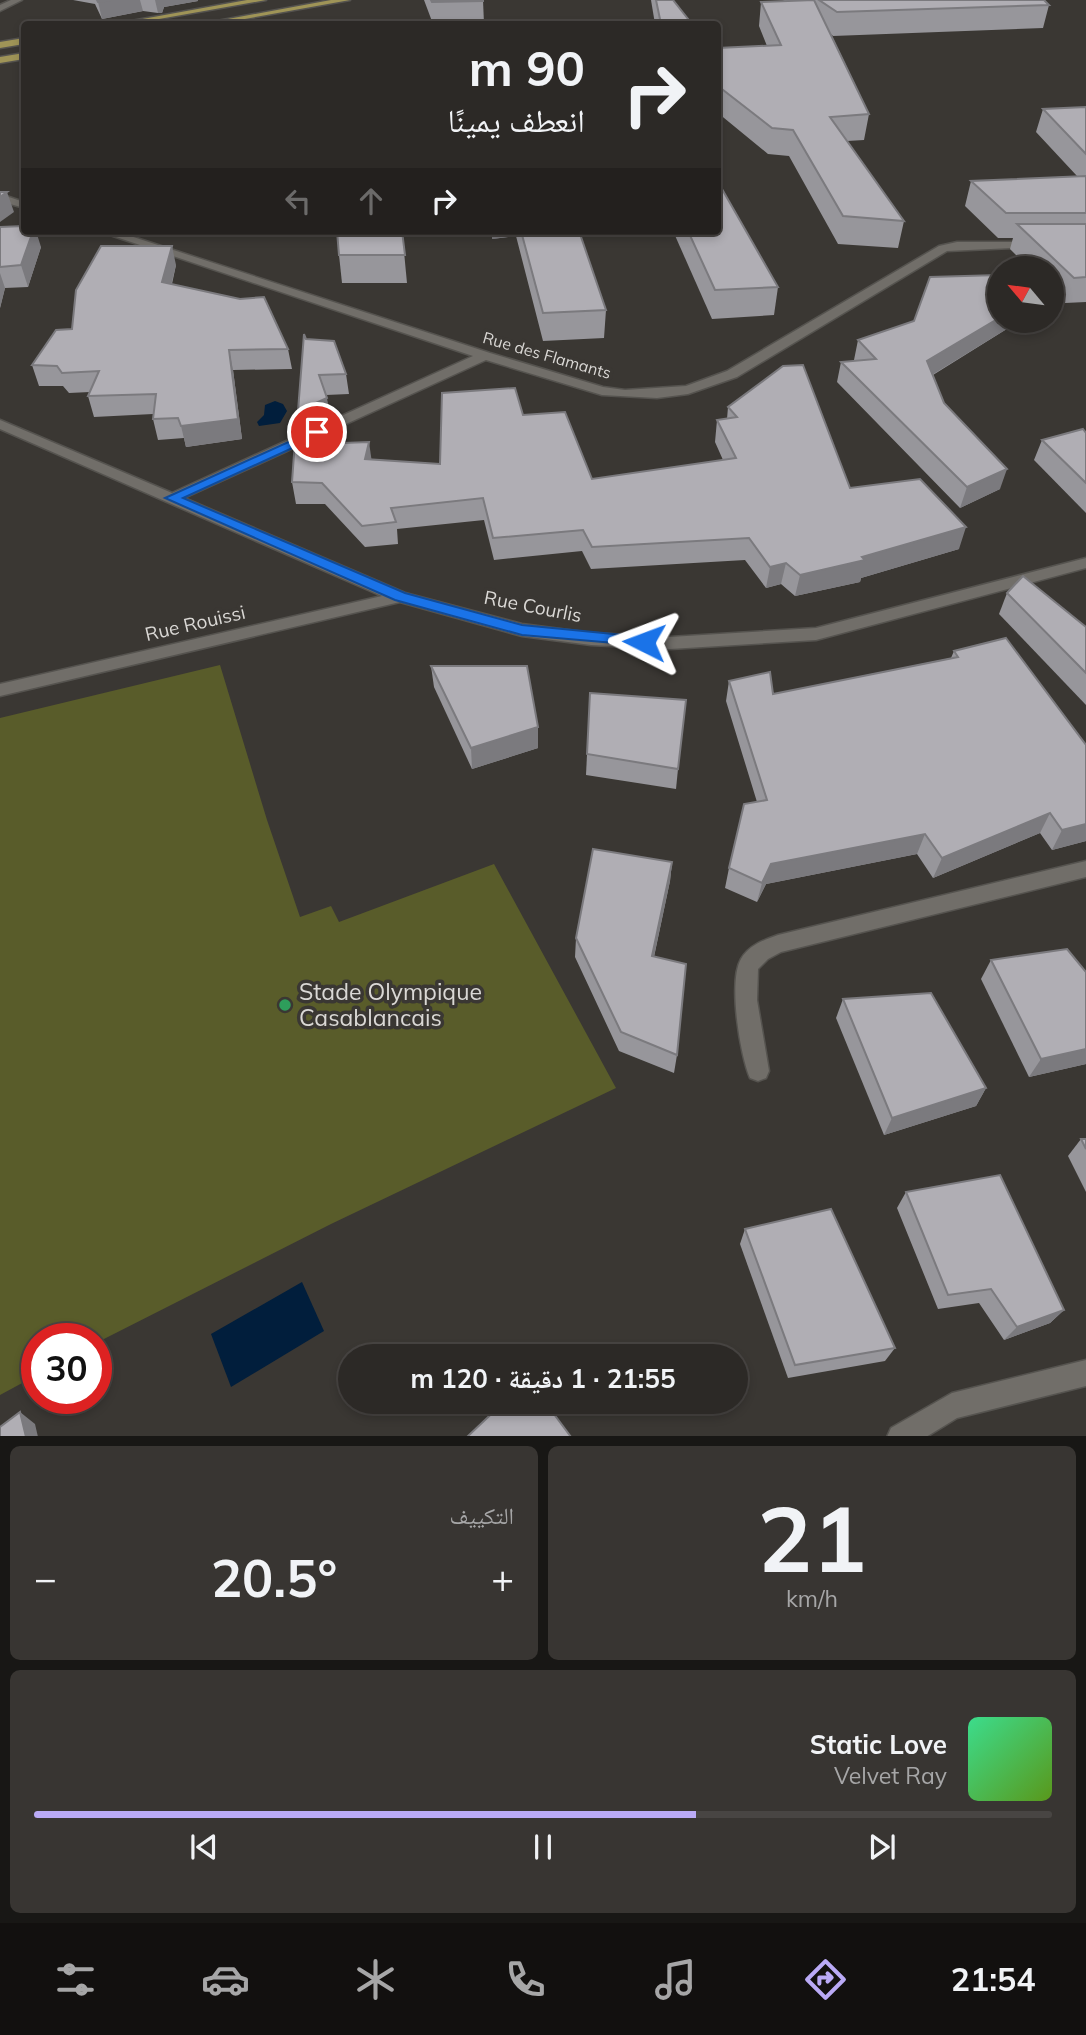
<!DOCTYPE html>
<html lang="ar">
<head>
<meta charset="utf-8">
<style>
	:root { --surface:#2c2926; --page:#383532; --text:#f1f3f6; --muted:#a6a6a7; --line:#484543; --accent:#baaaf6 }
	body { margin:0; font-family:Mulish,"Noto Naskh Arabic",sans-serif; background:var(--page); color:var(--text); direction:rtl; height:100vh; display:flex; flex-direction:column; font-size:26px; white-space:nowrap }
	* { box-sizing:border-box; margin:0 }
	p { font-size:23px; color:var(--muted) }
	.icon { flex:none; width:38px; height:38px; fill:none; stroke:currentColor; stroke-width:2; stroke-linecap:round; stroke-linejoin:round }
	.map { position:relative; height:1436px; overflow:hidden; direction:ltr }
	.panel { display:flex; flex-direction:column; gap:10px; padding:10px; background:#181715; flex:1 }
	.panel>* { flex:none }
	.hud { position:absolute; left:21px; top:21px; width:700px; height:214px; border-radius:7px; box-shadow:0 4px 10px #0003,0 0 0 2px var(--line); direction:rtl; background:#2c2926; color:var(--text); overflow:hidden }
	.needle { width:46px; rotate:299deg }
	.fabs { position:absolute; left:987px; top:256px; display:grid; gap:14px }
	.fabs a { display:grid; place-items:center; width:77px; height:77px; border-radius:50%; background:var(--surface); box-shadow:0 4px 10px #0003,0 0 0 2px var(--line); font-size:35px }
	.speed { position:absolute; left:21px; top:1323px; display:flex; gap:14px; font-size:35px; font-weight:700; text-align:center }
	.speed>* { display:grid; place-content:center; width:91px; height:91px; border-radius:50%; background:var(--surface); box-shadow:0 4px 10px #0003,0 0 0 2px var(--line); line-height:1 }
	.speed .limit { border:10px solid #d22; background:#fff; color:#111 }
	.pin { position:absolute; display:grid; place-items:center; width:60px; height:60px; color:#fff; margin:-30px; border:4px solid #fff; border-radius:50%; box-shadow:0 2px 7px #0007 }
	.me { position:absolute; width:77px; margin:-38px; rotate:273deg; stroke-linejoin:round; filter:drop-shadow(0 0 5px #0008) }
	.turn { display:flex; align-items:center; gap:24px; height:147px; padding:0 21px; font-size:32px }
	.turn .icon { width:91px; height:91px; stroke-width:2.5 }
	.turn b { display:block; font-size:49px; line-height:60px }
	.lanes { display:flex; align-items:center; height:66px; padding:0 21px; background:#0003; justify-content:center; gap:35px; direction:ltr }
	.lanes .off { opacity:.35 }
	.big { font-size:52px; font-weight:700; line-height:1.1 }
	.panel .card { flex:1; display:flex; flex-direction:column; justify-content:center; gap:10px; min-width:0; padding:0 24px; border-radius:10px; background:var(--page) }
	.panel .dial { align-items:center; gap:0 }
	.dial b { font-size:91px; line-height:1 }
	.song { display:flex; align-items:center; gap:21px }
	.cover { width:84px; height:84px; border-radius:10px; background:linear-gradient(135deg,hsl(150 70% 55%),hsl(90 70% 35%)) }
	.played { height:7px; border-radius:4px; background:linear-gradient(90deg,var(--accent) 65%,var(--line) 65%) }
	.keys { display:flex; justify-content:space-around; direction:ltr }
	.heat { display:flex; justify-content:space-between; align-items:center; font-size:38px; direction:ltr }
	.panel .tiles { flex:1; display:grid; gap:10px; grid-template-columns:1fr 1fr }
	.card:last-child { grid-column:span 2 }
	.trip { position:absolute; left:338px; top:1344px; width:410px; height:70px; border-radius:35px; background:var(--surface); box-shadow:0 4px 10px #0003,0 0 0 2px var(--line); font-weight:700; line-height:70px; text-align:center; direction:rtl }
	.menu { display:flex; height:112px; justify-content:space-around; align-items:center; background:#12100f; color:var(--muted) }
	.menu .icon { width:49px; height:49px }
	.menu .current { color:var(--accent) }
	.menu b { font-size:32px; color:var(--text) }
	.map>svg:first-child { display:block }
	.green { fill:#595c2a }
	.water { fill:#011e3c }
	.lines { fill:none; stroke-linecap:round; stroke-linejoin:round }
	.street-casing { stroke:#55534f; stroke-width:3 }
	.primary-casing { stroke:#55534f; stroke-width:3 }
	.street { fill:#716e69; fill-rule:evenodd }
	.primary { fill:#9f9457; fill-rule:evenodd }
	.wall { fill:#97969b }
	.shaded-wall { fill:#7b7a7e }
	.building { fill:#b0aeb4; stroke:#7b7a7e; stroke-width:2 }
	.route { fill:#1a73e8; stroke:#114b97; stroke-width:2 }
	.leisure-dot { fill:#2e9e5b; stroke:#3a3733; stroke-width:2.5 }
	.labels { text-anchor:middle; stroke-width:7; stroke-linejoin:round; paint-order:stroke }
	.far-street-label { font-size:16px; fill:#dad8d5; stroke:#3a3733 }
	.street-label { font-size:19px; fill:#dad8d5; stroke:#3a3733 }
	.near-poi-label { font-size:23px; fill:#dad8d5; stroke:#3a3733; text-anchor:start }
</style>
</head>
<body>
<div class="map">
<svg width="1086" height="1437" viewBox="0 0 1086 1437">
	<rect width="100%" height="100%" fill="#3a3733"/>
	<polygon class="green" points="220,665 267,820 300,917 331,906 339,922 494,864 616,1088 331,1224 96,1343 96,1339 37,1339 37,1375 0,1395 0,718"/>
	<g class="water">
		<polygon points="275,401 283,404 287,411 280,423 259,426 257,422 264,415 265,405"/>
		<polygon points="302,1282 324,1331 231,1387 211,1334"/>
	</g>
	<g class="lines">
		<g class="street-casing">
			<g id="street">
				<polygon points="11,0 22,0 0,11 0,5"/>
				<polygon points="0,194 24,202 24,208 0,201"/>
				<polygon points="98,231 115,231 490,353 603,387 625,390 686,386 727,371 939,246 957,242 1038,242 1040,244 1034,247 947,251 737,377 688,394 657,398 602,395 486,360 184,498 405,593 522,624 591,633 670,637 816,628 1086,558 1086,568 816,640 670,649 591,645 522,636 400,602 0,696 0,684 382,596 0,429 0,420 172,493 473,356"/>
				<path d="M1086 861V877L781 952 768 959 758 969 757 1000 769 1071 766 1078 758 1081 750 1078C740 1055 728 981 741 959 749 945 764 940 778 935Z"/>
				<polygon points="1086,1360 1086,1386 957,1418 926,1437 887,1437 891,1428 952,1393"/>
			</g>
		</g>
		<g class="primary-casing">
			<g id="primary">
				<polygon points="247,0 266,0 131,24 115,24"/>
				<polygon points="331,0 350,0 217,24 201,24"/>
				<polygon points="24,38 24,44 0,48 0,42"/>
				<polygon points="24,53 24,59 0,63 0,57"/>
			</g>
		</g>
		<use href="#street" class="street"/>
		<use href="#primary" class="primary"/>
	</g>
	<g class="wall">
		<polygon points="73,0 198,0 198,1 164,7 162,13 158,13 143,11 102,19 95,4"/>
		<polygon points="424,0 483,0 484,24 433,24"/>
		<polygon points="651,0 673,0 692,24 655,24"/>
		<polygon points="783,0 1044,0 1049,5 1043,28 833,36 831,34 869,114 864,140 847,141 904,221 898,248 838,244 789,156 768,154 718,113 718,48 767,46 759,26 761,2 785,1"/>
		<polygon points="1086,107 1086,302 1065,303 1052,290 1052,268 1029,268 1010,249 1013,238 998,238 965,206 971,181 1077,176 1036,132 1043,109"/>
		<polygon points="0,227 41,247 28,287 5,288 0,308"/>
		<polygon points="402,231 407,283 342,283 339,255"/>
		<polygon points="492,231 579,231 606,310 604,338 543,341 516,236 492,239"/>
		<polygon points="673,231 718,231 778,287 774,315 712,319"/>
		<polygon points="176,265 172,284 288,349 292,369 233,370 242,439 186,447 184,438 158,440 153,419 153,414 94,417 88,396 90,392 69,393 63,386 39,386 32,365 72,329"/>
		<polygon points="999,320 1013,320 1010,327 933,375 944,403 1000,489 960,508 837,382 841,362 855,361 854,360 858,340"/>
		<polygon points="306,339 346,374 349,394 326,395 329,412 343,443 371,459 440,464 523,415 592,479 723,460 715,442 717,420 727,419 728,407 850,488 959,549 861,578 860,582 795,596 781,584 766,588 745,560 591,569 582,551 494,560 484,520 397,529 398,544 365,547 325,504 296,504 292,482 300,425 298,411"/>
		<polygon points="1086,433 1086,513 1034,460 1042,440"/>
		<polygon points="1007,593 1086,627 1086,705 999,614"/>
		<polygon points="954,651 1086,745 1086,841 1052,850 1040,833 933,878 917,854 766,884 757,902 725,888 729,868 757,802 726,701 729,681 773,694 951,658"/>
		<polygon points="431,666 538,748 472,769 434,687"/>
		<polygon points="590,693 678,769 676,789 586,775"/>
		<polygon points="672,862 670,881 654,957 677,1055 674,1073 619,1051 575,957 576,938"/>
		<polygon points="991,960 1086,1064 1029,1077 981,979"/>
		<polygon points="843,999 986,1088 976,1106 884,1135 836,1018"/>
		<polygon points="1081,1139 1086,1139 1086,1192 1068,1156"/>
		<polygon points="906,1192 1064,1310 1050,1323 1004,1340 979,1303 938,1309 897,1208"/>
		<polygon points="745,1229 895,1348 885,1361 788,1378 740,1244"/>
	</g>
	<g class="shaded-wall">
		<polygon points="111,0 140,0 143,11 102,19 98,2"/>
		<polygon points="155,0 198,0 198,1 164,7 162,13 158,13"/>
		<polygon points="7,192 14,212 0,222 0,197"/>
		<polygon points="33,231 36,231 41,247 28,287 21,265"/>
		<polygon points="492,231 516,231 516,236 492,239"/>
		<polygon points="172,246 176,265 167,302 162,282"/>
		<polygon points="0,273 5,288 0,308"/>
		<polygon points="999,318 999,320 1013,320 1010,327 922,381 927,361"/>
		<polygon points="229,350 233,370 242,439 186,447 181,426"/>
		<polygon points="327,398 330,418 301,431 298,411"/>
		<polygon points="369,442 372,463 365,459"/>
		<polygon points="1007,469 1000,489 960,508 967,487"/>
		<polygon points="966,527 959,549 861,578 860,582 795,596 800,575"/>
		<polygon points="786,563 781,584 766,588 770,567"/>
		<polygon points="538,727 538,748 472,769 471,748"/>
		<polygon points="1050,813 1040,833 933,878 942,858"/>
		<polygon points="1086,824 1086,841 1052,850 1062,830"/>
		<polygon points="925,834 917,854 766,884 757,902 762,883 771,864"/>
		<polygon points="672,862 670,881 650,975 652,956"/>
		<polygon points="1086,1049 1086,1064 1029,1077 1041,1059"/>
		<polygon points="986,1088 976,1106 884,1135 892,1118"/>
		<polygon points="1064,1310 1050,1323 1004,1340 1017,1327"/>
		<polygon points="20,1412 35,1424 38,1437 26,1437"/>
	</g>
	<g class="building">
		<polygon points="97,0 111,0 98,2"/>
		<polygon points="431,0 483,0 483,1 432,2"/>
		<polygon points="656,0 673,0 692,24 661,24"/>
		<polygon points="814,0 869,114 830,117 904,221 843,216 793,130 772,128 718,86 718,48 781,45 761,2"/>
		<polygon points="819,0 1044,0 1049,5 837,12"/>
		<polygon points="1086,107 1086,154 1043,109"/>
		<polygon points="1086,176 1086,213 1006,213 971,181"/>
		<polygon points="718,182 778,287 715,290 688,231 718,231"/>
		<polygon points="0,192 7,192 0,197"/>
		<polygon points="1017,224 1086,224 1086,277 1074,278"/>
		<polygon points="24,226 24,231 33,231 21,265 0,267 0,227"/>
		<polygon points="337,231 402,231 405,255 339,255"/>
		<polygon points="521,231 579,231 606,310 543,313"/>
		<polygon points="101,246 172,246 162,282 240,299 264,297 288,349 229,350 238,419 181,426 178,418 153,419 156,394 88,396 99,371 62,373 57,366 32,365 56,330 72,329 76,290"/>
		<polygon points="999,275 999,318 927,361 944,403 1007,469 967,487 841,362 876,359 858,340 914,321 930,277"/>
		<polygon points="304,334 306,339 334,341 346,374 319,375 327,398 298,411"/>
		<polygon points="803,365 850,488 920,479 966,527 862,557 865,560 800,575 786,563 770,567 749,538 592,547 583,530 493,538 483,498 391,508 396,522 362,526 322,483 292,482 296,427 331,411 343,443 369,442 365,459 440,464 442,393 515,388 523,415 565,412 592,479 736,458 717,420 737,417 728,407 783,366"/>
		<polygon points="1083,429 1086,433 1086,483 1042,440"/>
		<polygon points="1023,576 1086,627 1086,673 1007,593"/>
		<polygon points="1006,638 1086,745 1086,824 1062,830 1050,813 942,858 925,834 771,864 762,883 729,868 744,804 767,800 729,681 770,672 773,694 958,657 954,651"/>
		<polygon points="431,666 527,666 538,727 471,748"/>
		<polygon points="590,693 686,700 678,769 587,754"/>
		<polygon points="593,849 672,862 652,956 686,964 677,1055 621,1032 576,938"/>
		<polygon points="1067,949 1086,972 1086,1049 1041,1059 991,960"/>
		<polygon points="931,993 986,1088 892,1118 843,999"/>
		<polygon points="1081,1139 1086,1139 1086,1149"/>
		<polygon points="1000,1175 1064,1310 1017,1327 991,1289 948,1295 906,1192"/>
		<polygon points="831,1209 895,1348 795,1365 745,1229"/>
		<polygon points="504,1402 545,1402 571,1437 467,1437"/>
		<polygon points="20,1412 26,1437 0,1437 0,1427"/>
	</g>
	<polygon class="route" points="317,429 321,430 321,435 183,498 405,593 522,625 644,637 651,642 649,646 522,635 395,600 165,498"/>
	<circle class="leisure-dot" cx="285" cy="1005" r="7"/>
	<g class="labels">
		<g class="far-street-label">
			<text transform="translate(547 355) rotate(16)" y="6">Rue des Flamants</text>
		</g>
		<g class="street-label">
			<text transform="translate(533 606) rotate(11)" y="7">Rue Courlis</text>
			<text transform="translate(195 623) rotate(-13)" y="7">Rue Rouissi</text>
		</g>
		<g class="near-poi-label">
			<text x="299" y="1000">Stade Olympique<tspan x="299" dy="26">Casablancais</tspan></text>
		</g>
	</g>
</svg>
<div class="fabs">
<a><svg class="needle" viewBox="-14 -14 28 28"><path d="M0-13l5 13h-10z" fill="#e53935"/><path d="M0 13l5-13h-10z" fill="#a6a6a7"/></svg></a>
</div>
<div class="speed"><div class="limit">30</div></div>
<div class="pin" style="left:317px;top:432px;background:#d93025"><svg class="icon" aria-label="arrive" viewBox="0 0 24 24"><path d="M6 21V4h12l-3 4 3 4H6"/></svg></div>
<svg class="me" style="left:644px;top:642px" viewBox="-20 -20 40 40"><path d="M0-17L14 15 0 8-14 15z" fill="#1a73e8" stroke="#fff" stroke-width="4"/></svg>
<div class="trip">21:55 · 1 دقيقة · 120 m</div>
<div class="hud">
<div class="turn"><svg class="icon" aria-label="right" viewBox="0 0 24 24"><path d="M7 20v-9h11M14 6l5 5-5 5"/></svg><div><b>90 m</b>انعطف يمينًا</div></div>
<div class="lanes"><svg class="icon off" aria-label="left" viewBox="0 0 24 24"><path d="M17 20v-9H6M10 6l-5 5 5 5"/></svg><svg class="icon off" aria-label="ahead" viewBox="0 0 24 24"><path d="M12 20V5M6 11l6-6 6 6"/></svg><svg class="icon" aria-label="right" viewBox="0 0 24 24"><path d="M7 20v-9h11M14 6l5 5-5 5"/></svg></div>
</div>
</div>
<section class="panel">
<div class="tiles">
<div class="card dial"><b>21</b><p>km/h</p></div>
<div class="card"><p>التكييف</p>
<div class="heat"><a>−</a><b class="big">20.5°</b><a>+</a></div>
</div>
<div class="card">
<div class="song"><i class="cover"></i><div><b>Static Love</b><p>Velvet Ray</p></div></div>
<div class="played"></div>
<div class="keys"><svg class="icon" aria-label="previous" viewBox="0 0 24 24"><path d="M18 5L8 12l10 7zM5 5v14"/></svg><svg class="icon" aria-label="pause" viewBox="0 0 24 24"><path d="M8 5v14M16 5v14"/></svg><svg class="icon" aria-label="next" viewBox="0 0 24 24"><path d="M6 5l10 7-10 7zM19 5v14"/></svg></div>
</div>
</div>
</section>
<nav class="menu">
<b>21:54</b>
<svg class="icon current" aria-label="directions" viewBox="0 0 24 24"><path d="M12 3l9 9-9 9-9-9zM9 14v-3h6M13 9l2 2-2 2"/></svg>
<svg class="icon" aria-label="music" viewBox="0 0 24 24"><path d="M9 18V5l10-2v13"/><circle cx="6" cy="18" r="3"/><circle cx="16" cy="16" r="3"/></svg>
<svg class="icon" aria-label="phone" viewBox="0 0 24 24"><path d="M5 4h4l2 5-3 2q2 4 5 5l2-3 5 2v4C11 20 4 13 5 4z"/></svg>
<svg class="icon" aria-label="climate" viewBox="0 0 24 24"><path d="M12 3v18M4 7l16 10M4 17L20 7"/></svg>
<svg class="icon" aria-label="car" viewBox="0 0 24 24"><path d="M5 17H2v-5l4-1 3-4h7l3 4 3 1v5h-3M9 17h6M6 11h13"/><circle cx="7" cy="17" r="2"/><circle cx="17" cy="17" r="2"/></svg>
<svg class="icon" aria-label="filters" viewBox="0 0 24 24"><path d="M4 7h16M4 17h16"/><circle cx="9" cy="7" r="2"/><circle cx="15" cy="17" r="2"/></svg>
</nav>
</body>
</html>
